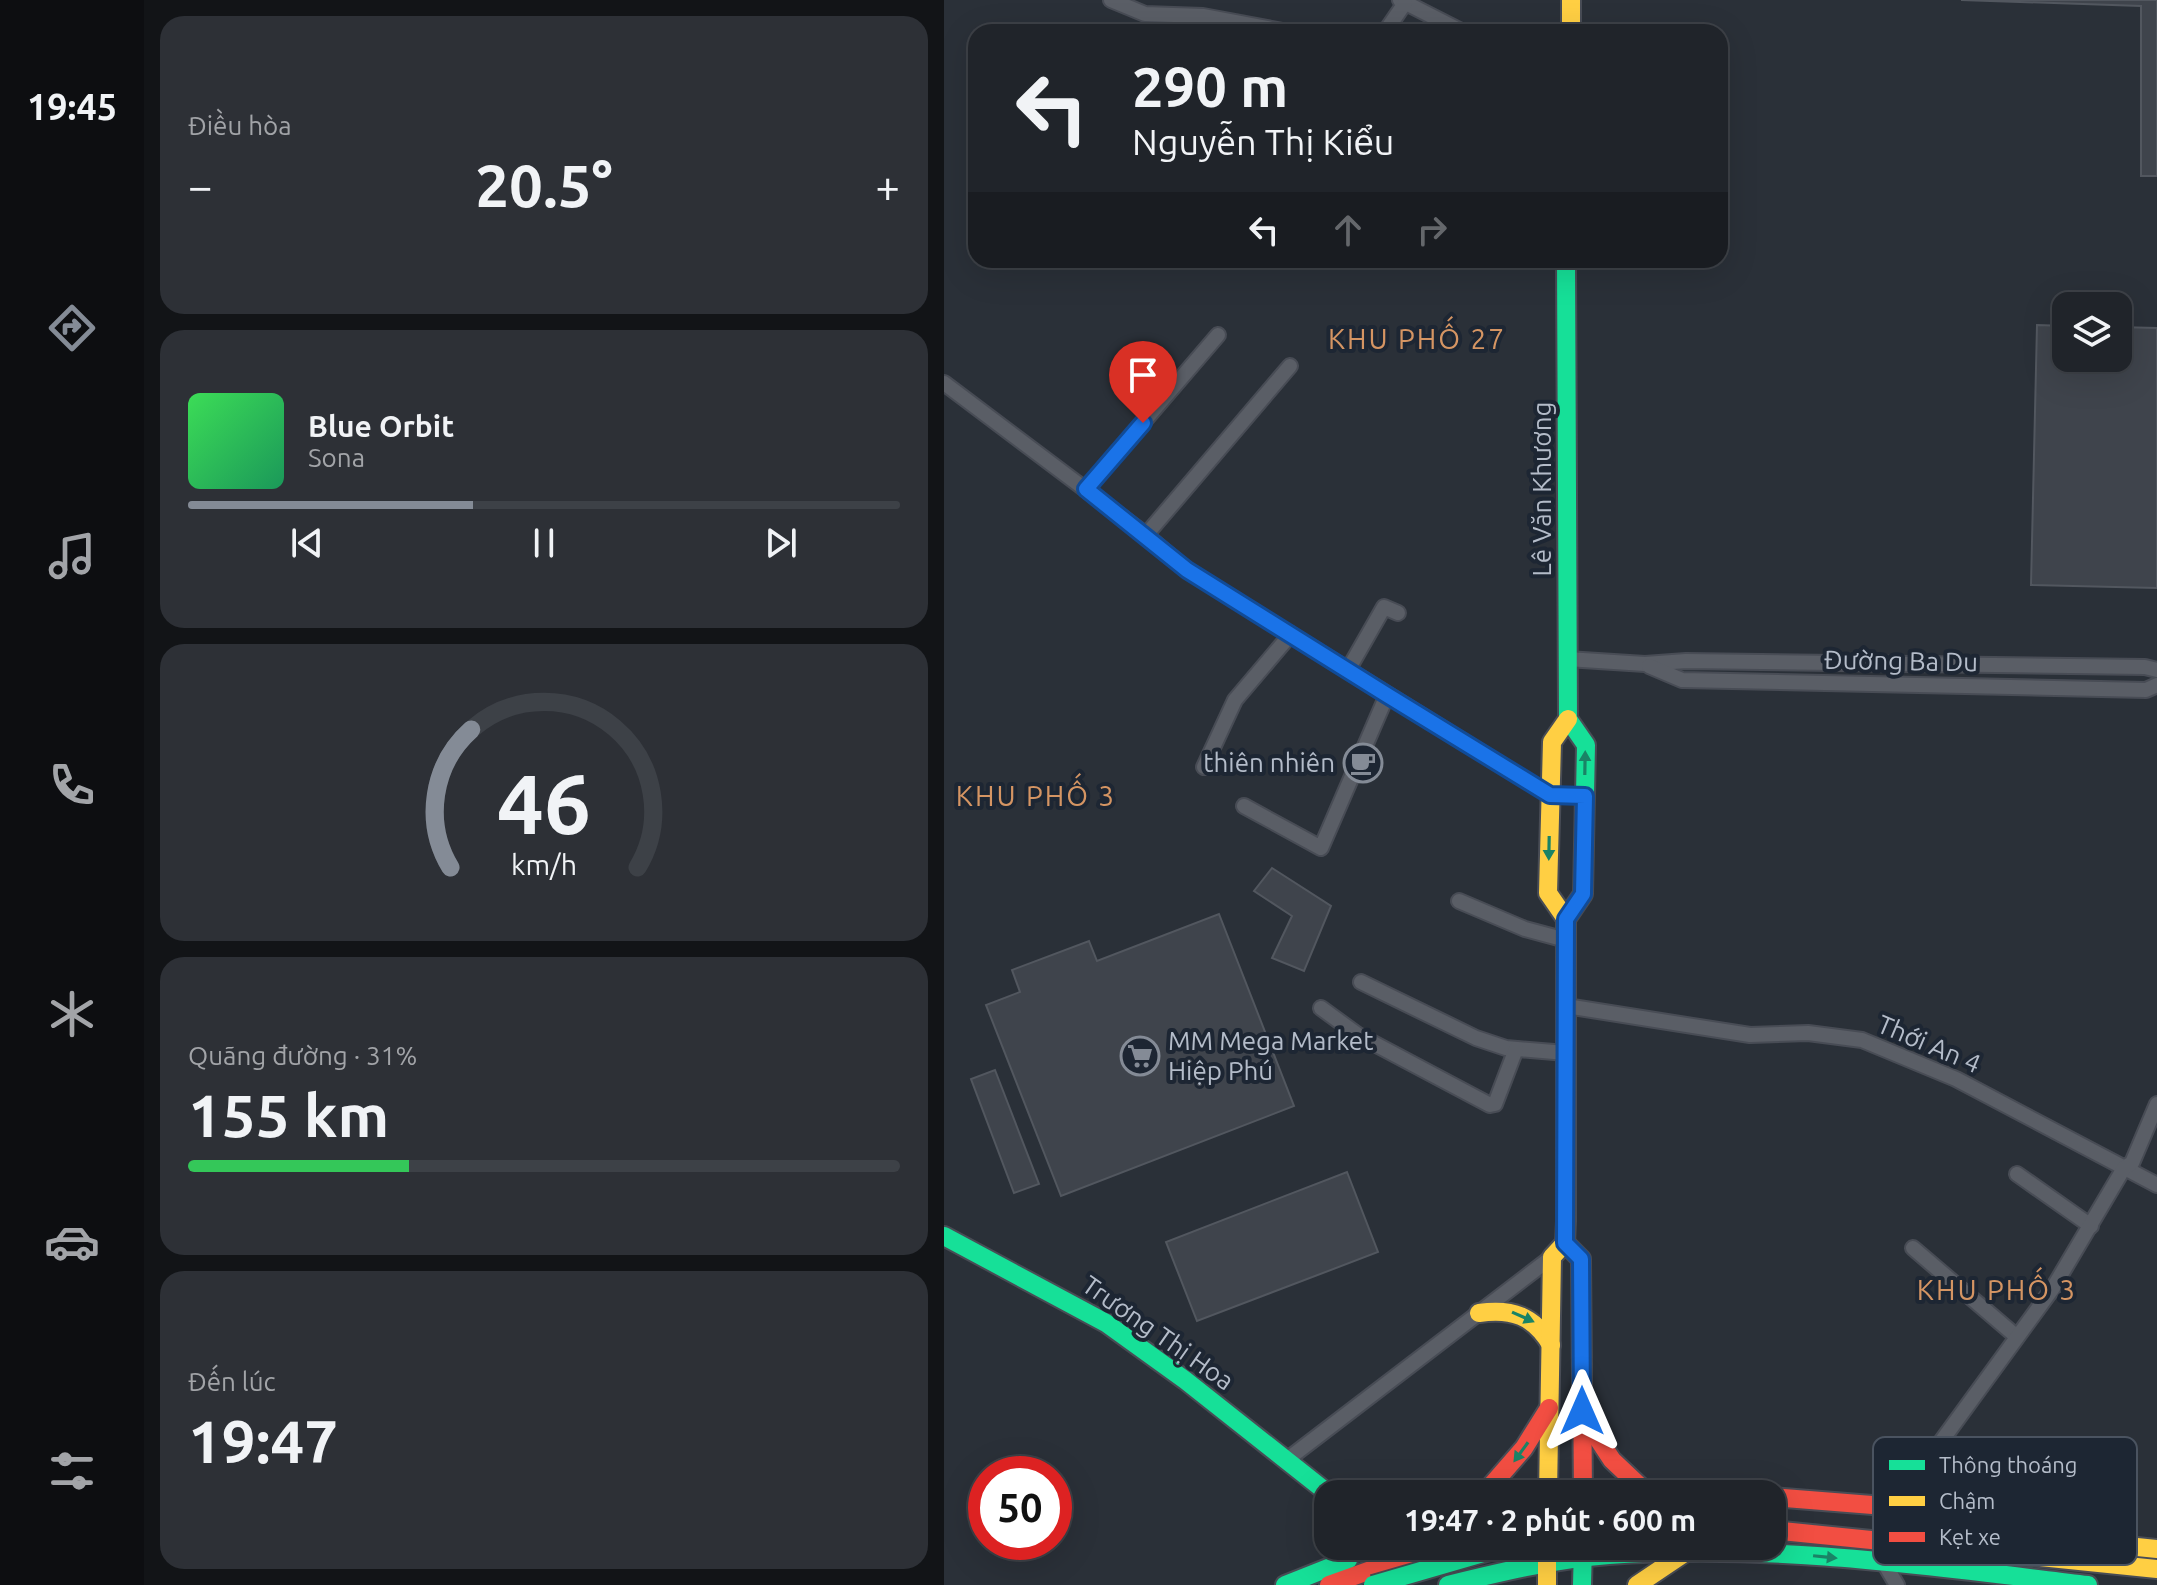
<!DOCTYPE html>
<html lang="vi">
<head>
<meta charset="utf-8">
<style>
	:root { --surface:#20242a; --page:#2d3036; --text:#f1f3f6; --muted:#a2a4a8; --line:#3d4147; --accent:#848b96 }
	body { margin:0; font-family:Ubuntu,sans-serif; background:var(--page); color:var(--text); height:100vh; display:flex; flex-direction:column; font-size:30px; white-space:nowrap }
	* { box-sizing:border-box; margin:0 }
	p { font-size:26px; color:var(--muted) }
	.icon { flex:none; width:44px; height:44px; fill:none; stroke:currentColor; stroke-width:2; stroke-linecap:round; stroke-linejoin:round }
	.map { position:relative; flex:1; overflow:hidden }
	.side { display:flex; flex-direction:column; gap:16px; padding:16px; background:#121417; width:800px }
	.side>* { flex:none }
	.hud { position:absolute; left:24px; top:24px; width:760px; height:244px; border-radius:24px; box-shadow:0 8px 32px #0002,0 0 0 2px var(--line); background:#20242a; color:var(--text); overflow:hidden }
	.fabs { position:absolute; left:1108px; top:292px; display:grid; gap:16px }
	.fabs a { display:grid; place-items:center; width:80px; height:80px; border-radius:16px; background:var(--surface); box-shadow:0 8px 32px #0002,0 0 0 2px var(--line); font-size:40px }
	.speed { position:absolute; left:24px; top:1456px; display:flex; gap:16px; font-size:40px; font-weight:700; text-align:center }
	.speed>* { display:grid; place-content:center; width:104px; height:104px; border-radius:50%; background:var(--surface); box-shadow:0 8px 32px #0002,0 0 0 2px var(--line); line-height:1 }
	.speed .limit { border:12px solid #d22; background:#fff; color:#111 }
	.pin { position:absolute; display:grid; place-items:center; width:68px; height:68px; color:#fff; margin:-82px -34px; border-radius:50% 50% 50% 0; rotate:-45deg; box-shadow:0 0 8px #0007 }
	.pin .icon { rotate:45deg }
	.me { position:absolute; width:88px; margin:-44px; rotate:0deg; stroke-linejoin:round; filter:drop-shadow(0 0 6px #0008) }
	.turn { display:flex; align-items:center; gap:28px; height:168px; padding:0 32px; font-size:36px }
	.turn .icon { width:104px; height:104px; stroke-width:2.5 }
	.turn b { display:block; font-size:56px; line-height:68px }
	.lanes { display:flex; align-items:center; height:76px; padding:0 32px; background:#0003; justify-content:center; gap:40px; direction:ltr }
	.lanes .off { opacity:.35 }
	.big { font-size:60px; font-weight:700; line-height:1.1 }
	.side .card { flex:1; display:flex; flex-direction:column; justify-content:center; gap:12px; min-width:0; padding:0 28px; border-radius:24px; background:var(--page) }
	.side .dial { align-items:center; gap:0 }
	.dial svg { height:208px; overflow:visible; fill:none; stroke:var(--line); stroke-width:7; stroke-linecap:round; text-anchor:middle }
	.dial text { fill:var(--text); stroke:none }
	.song { display:flex; align-items:center; gap:24px }
	.cover { width:96px; height:96px; border-radius:12px; background:linear-gradient(135deg,hsl(130 70% 55%),hsl(150 70% 35%)) }
	.played { height:8px; border-radius:4px; background:linear-gradient(90deg,var(--accent) 40%,var(--line) 40%) }
	.keys { display:flex; justify-content:space-around; direction:ltr }
	.heat { display:flex; justify-content:space-between; align-items:center; font-size:44px; direction:ltr }
	.charge { height:12px; border-radius:6px; background:linear-gradient(90deg,#34c759 31%,var(--line) 0) }
	.trip { position:absolute; left:370px; top:1480px; width:472px; height:80px; border-radius:24px; background:var(--surface); box-shadow:0 8px 32px #0002,0 0 0 2px var(--line); font-weight:700; line-height:80px; text-align:center }
	main { display:flex; flex:1; min-height:0 }
	.tab-bar { display:flex; flex-direction:column; width:144px; justify-content:space-around; align-items:center; background:#0d0e11; color:var(--muted) }
	.tab-bar .icon { width:56px; height:56px }
	.tab-bar .current { color:var(--accent) }
	.tab-bar b { font-size:36px; color:var(--text) }
	.map>svg:first-child { display:block }
	.building { fill:#3f444c; stroke:#52575f; stroke-width:2 }
	.lines { fill:none; stroke-linecap:round; stroke-linejoin:round }
	.street-casing { stroke:#484c55; stroke-width:18 }
	.fast-casing { stroke:#484c55; stroke-width:22 }
	.slow-casing { stroke:#484c55; stroke-width:22 }
	.jam-casing { stroke:#484c55; stroke-width:22 }
	.street { stroke:#5a5e66; stroke-width:14 }
	.fast { stroke:#16e098; stroke-width:18 }
	.slow { stroke:#ffcf43; stroke-width:18 }
	.jam { stroke:#f24e42; stroke-width:18 }
	.fast-bridge-casing { stroke:#474c53; stroke-width:22; stroke-linecap:butt }
	.fast-bridge { stroke:#16e098; stroke-width:18 }
	.oneway { fill:#1a8366 }
	.route-casing { stroke:#114b97; stroke-width:20 }
	.route { stroke:#1a73e8; stroke-width:14 }
	.labels { text-anchor:middle; stroke-width:8; stroke-linejoin:round; paint-order:stroke }
	.street-label { font-size:26px; fill:#b4bcc9; stroke:#1d2633 }
	.poi-label { font-size:26px; fill:#b4bcc9; stroke:#1d2633; text-anchor:end }
	.neighbourhood-label { font-size:28px; letter-spacing:2px; fill:#d59563; stroke:#1d2633 }
	.key { fill:#1d2633; stroke:#4a5360; stroke-width:2 }
	.key-label { font-size:22px; fill:#b4bcc9 }
</style>
</head>
<body>
<main>
<nav class="tab-bar">
<b>19:45</b>
<svg class="icon current" aria-label="directions" viewBox="0 0 24 24"><path d="M12 3l9 9-9 9-9-9zM9 14v-3h6M13 9l2 2-2 2"/></svg>
<svg class="icon" aria-label="music" viewBox="0 0 24 24"><path d="M9 18V5l10-2v13"/><circle cx="6" cy="18" r="3"/><circle cx="16" cy="16" r="3"/></svg>
<svg class="icon" aria-label="phone" viewBox="0 0 24 24"><path d="M5 4h4l2 5-3 2q2 4 5 5l2-3 5 2v4C11 20 4 13 5 4z"/></svg>
<svg class="icon" aria-label="climate" viewBox="0 0 24 24"><path d="M12 3v18M4 7l16 10M4 17L20 7"/></svg>
<svg class="icon" aria-label="car" viewBox="0 0 24 24"><path d="M5 17H2v-5l4-1 3-4h7l3 4 3 1v5h-3M9 17h6M6 11h13"/><circle cx="7" cy="17" r="2"/><circle cx="17" cy="17" r="2"/></svg>
<svg class="icon" aria-label="filters" viewBox="0 0 24 24"><path d="M4 7h16M4 17h16"/><circle cx="9" cy="7" r="2"/><circle cx="15" cy="17" r="2"/></svg>
</nav>
<section class="side">
<div class="card"><p>Điều hòa</p>
<div class="heat"><a>−</a><b class="big">20.5°</b><a>+</a></div>
</div>
<div class="card">
<div class="song"><i class="cover"></i><div><b>Blue Orbit</b><p>Sona</p></div></div>
<div class="played"></div>
<div class="keys"><svg class="icon" aria-label="previous" viewBox="0 0 24 24"><path d="M18 5L8 12l10 7zM5 5v14"/></svg><svg class="icon" aria-label="pause" viewBox="0 0 24 24"><path d="M8 5v14M16 5v14"/></svg><svg class="icon" aria-label="next" viewBox="0 0 24 24"><path d="M6 5l10 7-10 7zM19 5v14"/></svg></div>
</div>
<div class="card dial"><svg viewBox="0 0 100 80">
<path d="M14 69A42 42 0 1 1 86 69"/>
<path d="M14 69A42 42 0 0 1 22 16" stroke="#848b96"/>
<text x="50" y="56" font-size="32" font-weight="700">46</text>
<text x="50" y="72" font-size="11">km/h</text>
</svg></div>
<div class="card"><p>Quãng đường · 31%</p><b class="big">155 km</b><div class="charge"></div></div>
<div class="card"><p>Đến lúc</p><b class="big">19:47</b></div>
</section>
<div class="map">
<svg width="1213" height="1585" viewBox="0 0 1213 1585">
	<rect width="100%" height="100%" fill="#2a3038"/>
	<g class="building">
		<polygon points="1017,0 1213,0 1213,176 1197,176 1197,6"/>
		<polygon points="1093,325 1122,326 1122,358 1174,358 1174,327 1213,328 1213,588 1087,585"/>
		<polygon points="328,868 387,906 360,971 328,958 348,916 310,891"/>
		<polygon points="275,914 350,1106 117,1196 42,1005 76,992 68,970 145,941 153,961"/>
		<polygon points="51,1070 95,1184 70,1193 27,1079"/>
		<polygon points="403,1172 434,1252 253,1321 222,1242"/>
	</g>
	<g class="lines">
		<g class="street-casing">
			<g id="street">
				<polyline points="167,0 201,14 259,16 344,32"/>
				<polyline points="456,0 519,32"/>
				<polyline points="441,32 461,3"/>
				<polyline points="0,383 202,535 243,570 606,795 641,796"/>
				<polyline points="142,489 274,335"/>
				<polyline points="202,535 346,366"/>
				<polyline points="623,659 701,664 742,661 1201,667 1213,670"/>
				<polyline points="705,666 738,680 1202,690 1213,685"/>
				<polyline points="404,670 440,607 454,613"/>
				<polyline points="260,767 291,700 347,634"/>
				<polyline points="300,806 377,848 443,695"/>
				<polyline points="515,901 581,929 622,940"/>
				<polyline points="417,982 532,1038 562,1048 622,1053"/>
				<polyline points="622,1006 806,1035 864,1033 918,1040 1012,1079 1213,1185"/>
				<polyline points="377,1008 414,1035 546,1105 551,1104 572,1049"/>
				<polyline points="1073,1174 1147,1226"/>
				<polyline points="969,1248 1073,1337"/>
				<polyline points="344,1459 608,1257"/>
				<polyline points="979,1509 985,1487 983,1461 1109,1288 1180,1168 1188,1163 1213,1104"/>
				<polyline points="940,1563 953,1585"/>
			</g>
		</g>
		<g class="fast-casing">
			<g id="fast">
				<polyline points="622,260 624,719 642,745 639,894 622,919"/>
				<polyline points="0,1236 162,1323 241,1380 385,1494"/>
				<polyline points="341,1585 404,1560"/>
				<path d="M504 1585C557 1572 611 1559 665 1555 826 1543 985 1566 1144 1585"/>
				<polyline points="638,1585 639,1546"/>
			</g>
		</g>
		<g class="slow-casing">
			<g id="slow">
				<polyline points="627,0 627,32"/>
				<path d="M535 1313C568 1308 590 1316 607 1345"/>
				<polyline points="604,1494 608,1257 621,1243 622,1221 622,919 604,893 608,742 624,719"/>
				<polyline points="999,1527 1213,1549"/>
				<polyline points="603,1546 603,1585"/>
				<polyline points="1087,1556 1213,1569"/>
				<polyline points="693,1585 739,1554"/>
			</g>
		</g>
		<g class="jam-casing">
			<g id="jam">
				<polyline points="621,1243 637,1259 639,1494"/>
				<polyline points="641,1419 668,1460 704,1494"/>
				<polyline points="540,1494 580,1448 605,1408"/>
				<polyline points="828,1497 1029,1513"/>
				<polyline points="828,1530 1087,1556"/>
				<polyline points="385,1585 494,1546"/>
			</g>
		</g>
		<use href="#street" class="street"/>
		<use href="#fast" class="fast"/>
		<use href="#slow" class="slow"/>
		<use href="#jam" class="jam"/>
		<g class="fast-bridge-casing">
			<polyline id="fast-bridge" points="429,1585 563,1546"/>
		</g>
		<use href="#fast-bridge" class="fast-bridge"/>
	</g>
	<defs><path id="oneway-solid" d="M-6-.8H1V-3.2L6.5 0L1 3.2V.8H-6Z" transform="scale(2)"/></defs>
	<g class="oneway">
		<use href="#oneway-solid" transform="translate(641 763) rotate(-89)"/>
		<use href="#oneway-solid" transform="translate(605 848) rotate(91)"/>
		<use href="#oneway-solid" transform="translate(579 1317) rotate(24)"/>
		<use href="#oneway-solid" transform="translate(577 1452) rotate(126)"/>
		<use href="#oneway-solid" transform="translate(881 1557) rotate(6)"/>
	</g>
	<g class="lines">
		<g class="route-casing">
			<polyline id="route" points="199,423 142,489 243,570 443,695 606,795 641,796 639,894 622,919 621,1243 637,1259 638,1411"/>
		</g>
		<use href="#route" class="route"/>
	</g>
	<defs>
		<g id="cafe-ring" transform="scale(2)"><circle r="9.5" fill="#1d2633" stroke="#848b96" stroke-width="1.5"/><path d="M-5.5-4.5H6V0H3Q3 3.5 0 3.5H-2.5Q-5.5 3.5-5.5 0ZM3-3.2v2h1.7v-2ZM-6 4.5H4V6H-6Z" fill="#848b96"/></g>
		<g id="supermarket-ring" transform="scale(2)"><circle r="9.5" fill="#1d2633" stroke="#848b96" stroke-width="1.5"/><path d="M-6-5.5h2.5l.6 2H6L4.5 2H-2.5L-4.4-4H-6ZM-1.5 3.2a1.3 1.3 0 1 0 .1 0ZM3 3.2a1.3 1.3 0 1 0 .1 0Z" fill="#848b96"/></g>
	</defs>
	<g fill-rule="evenodd">
		<use href="#cafe-ring" x="419" y="763"/>
		<use href="#supermarket-ring" x="196" y="1056"/>
	</g>
	<g class="labels">
		<g class="street-label">
			<text transform="translate(598 489) rotate(-90)" y="9">Lê Văn Khương</text>
			<text transform="translate(957 661) rotate(1)" y="9">Đường Ba Du</text>
			<text transform="translate(985 1044) rotate(23)" y="9">Thới An 4</text>
			<text transform="translate(214 1333) rotate(35)" y="9">Trương Thị Hoa</text>
		</g>
		<g class="poi-label">
			<text x="391" y="772">thiên nhiên</text>
			<text x="224" y="1050" text-anchor="start">MM Mega Market<tspan x="224" dy="30">Hiệp Phú</tspan></text>
		</g>
		<g class="neighbourhood-label">
			<text x="473" y="349">KHU PHỐ 27</text>
			<text x="92" y="806">KHU PHỐ 3</text>
			<text x="1053" y="1300">KHU PHỐ 3</text>
		</g>
	</g>
	<rect x="929" y="1437" width="264" height="128" rx="12" class="key"/>
	<rect x="945" y="1460" width="36" height="10" fill="#16e098"/>
	<rect x="945" y="1496" width="36" height="10" fill="#ffcf43"/>
	<rect x="945" y="1532" width="36" height="10" fill="#f24e42"/>
	<g class="key-label">
		<text x="995" y="1473">Thông thoáng</text>
		<text x="995" y="1509">Chậm</text>
		<text x="995" y="1545">Kẹt xe</text>
	</g>
</svg>
<div class="fabs">
<a><svg class="icon" aria-label="layers" viewBox="0 0 24 24"><path d="M12 4l9 5-9 5-9-5zM3 14l9 5 9-5"/></svg></a>
</div>
<div class="speed"><div class="limit">50</div></div>
<div class="pin" style="left:199px;top:423px;background:#d93025"><svg class="icon" aria-label="arrive" viewBox="0 0 24 24"><path d="M6 21V4h12l-3 4 3 4H6"/></svg></div>
<svg class="me" style="left:638px;top:1411px" viewBox="-20 -20 40 40"><path d="M0-17L14 15 0 8-14 15z" fill="#1a73e8" stroke="#fff" stroke-width="4"/></svg>
<div class="trip">19:47 · 2 phút · 600 m</div>
<div class="hud">
<div class="turn"><svg class="icon" aria-label="left" viewBox="0 0 24 24"><path d="M17 20v-9H6M10 6l-5 5 5 5"/></svg><div><b>290 m</b>Nguyễn Thị Kiểu</div></div>
<div class="lanes"><svg class="icon" aria-label="left" viewBox="0 0 24 24"><path d="M17 20v-9H6M10 6l-5 5 5 5"/></svg><svg class="icon off" aria-label="ahead" viewBox="0 0 24 24"><path d="M12 20V5M6 11l6-6 6 6"/></svg><svg class="icon off" aria-label="right" viewBox="0 0 24 24"><path d="M7 20v-9h11M14 6l5 5-5 5"/></svg></div>
</div>
</div>
</main>
</body>
</html>
